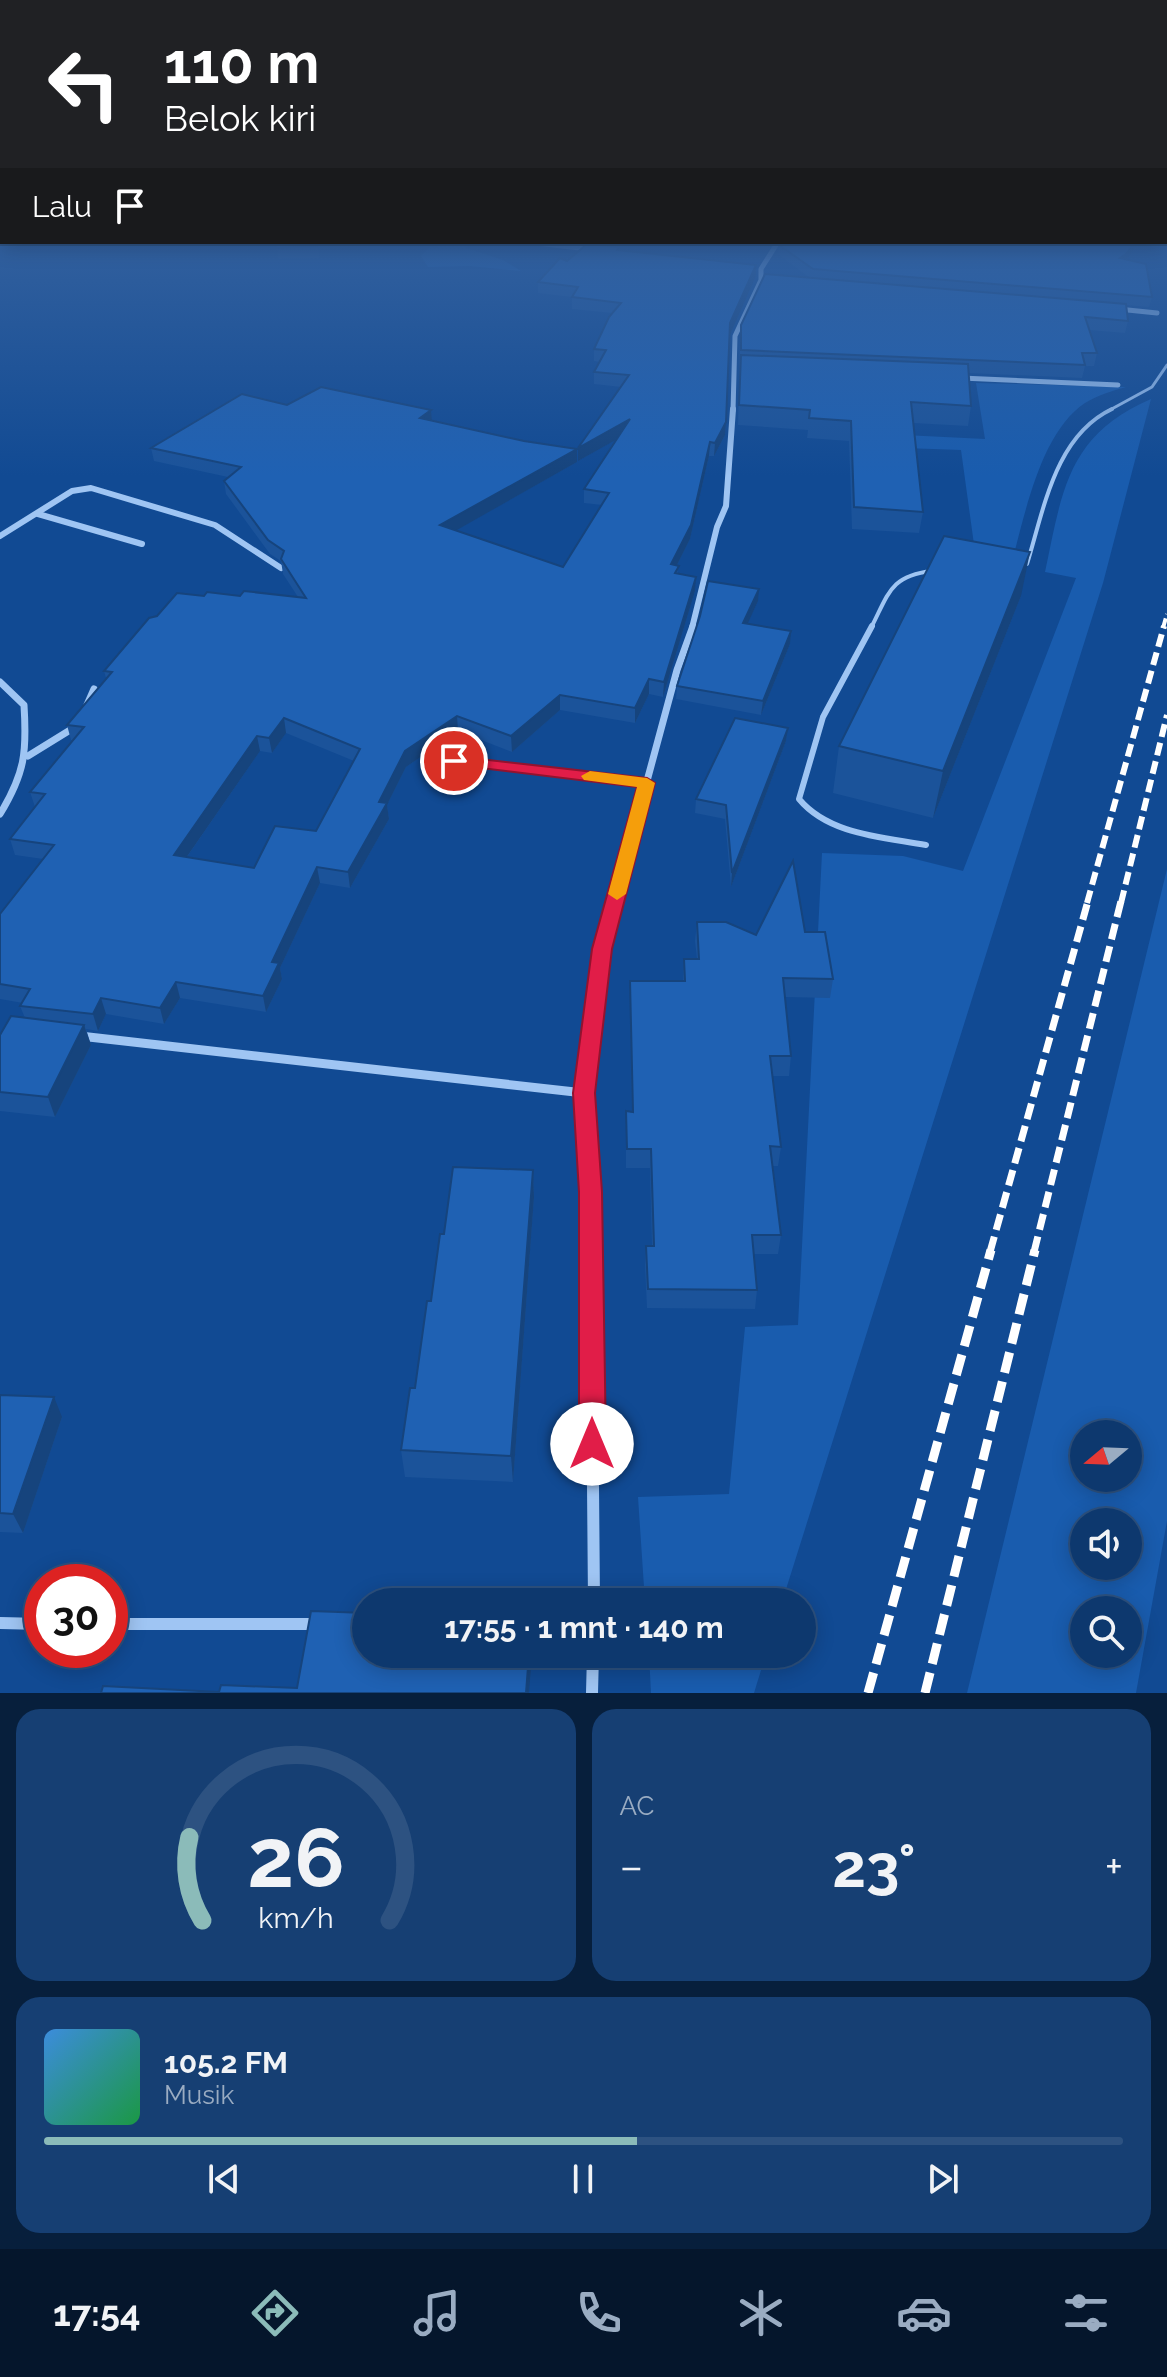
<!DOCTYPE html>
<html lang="id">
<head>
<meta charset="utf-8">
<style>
	:root { --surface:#0d386e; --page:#163f73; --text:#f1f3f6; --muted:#9aacc2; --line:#2d5281; --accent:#8bbbb9 }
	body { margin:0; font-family:Raleway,sans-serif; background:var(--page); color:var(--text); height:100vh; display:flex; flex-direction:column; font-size:30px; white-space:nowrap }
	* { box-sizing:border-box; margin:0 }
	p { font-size:26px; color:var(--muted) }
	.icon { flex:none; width:44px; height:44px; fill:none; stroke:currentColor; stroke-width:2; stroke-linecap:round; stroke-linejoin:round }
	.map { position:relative; height:1693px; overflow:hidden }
	.panel { display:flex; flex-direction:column; gap:16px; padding:16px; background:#071f3c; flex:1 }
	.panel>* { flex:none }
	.guide { position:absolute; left:0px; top:0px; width:1168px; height:244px; box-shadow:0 4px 20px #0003,0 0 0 2px var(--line); background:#202124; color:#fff; overflow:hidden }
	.needle { width:52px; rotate:251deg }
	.controls { position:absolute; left:1070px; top:1420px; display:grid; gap:16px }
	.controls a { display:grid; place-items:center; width:72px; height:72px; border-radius:50%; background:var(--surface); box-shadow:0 4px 20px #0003,0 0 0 2px var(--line); font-size:40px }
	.speed { position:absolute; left:24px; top:1564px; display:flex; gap:16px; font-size:40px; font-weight:700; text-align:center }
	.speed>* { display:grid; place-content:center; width:104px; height:104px; border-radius:50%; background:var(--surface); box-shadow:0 4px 20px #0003,0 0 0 2px var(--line); line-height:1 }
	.speed .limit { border:12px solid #d22; background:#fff; color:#111 }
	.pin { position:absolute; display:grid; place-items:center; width:68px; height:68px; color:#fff; margin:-34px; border:4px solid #fff; border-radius:50%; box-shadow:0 2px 8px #0007 }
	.me { position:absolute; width:88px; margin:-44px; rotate:0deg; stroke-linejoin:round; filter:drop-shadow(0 0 6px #0008) }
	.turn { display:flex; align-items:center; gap:28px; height:168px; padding:0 32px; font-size:36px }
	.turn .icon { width:104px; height:104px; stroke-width:2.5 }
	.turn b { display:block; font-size:56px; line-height:68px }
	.then { display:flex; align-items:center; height:76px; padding:0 32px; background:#0003; gap:16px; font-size:30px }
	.big { font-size:60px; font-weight:700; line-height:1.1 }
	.panel .widget { flex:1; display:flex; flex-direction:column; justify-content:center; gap:12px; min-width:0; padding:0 28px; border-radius:24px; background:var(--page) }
	.panel .dial { align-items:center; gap:0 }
	.dial svg { height:208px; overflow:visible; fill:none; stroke:var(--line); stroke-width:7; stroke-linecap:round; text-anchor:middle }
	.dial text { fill:var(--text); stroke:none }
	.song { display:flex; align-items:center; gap:24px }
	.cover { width:96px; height:96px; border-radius:12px; background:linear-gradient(135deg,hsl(210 70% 55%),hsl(140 70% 35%)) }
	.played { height:8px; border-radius:4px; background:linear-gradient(90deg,var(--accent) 55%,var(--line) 55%) }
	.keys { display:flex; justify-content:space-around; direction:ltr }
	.heat { display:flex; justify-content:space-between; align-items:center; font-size:44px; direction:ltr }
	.panel .tiles { flex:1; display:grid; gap:16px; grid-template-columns:1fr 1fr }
	.widget:last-child { grid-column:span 2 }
	.trip { position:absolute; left:352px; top:1588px; width:464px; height:80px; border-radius:40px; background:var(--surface); box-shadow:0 4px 20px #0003,0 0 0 2px var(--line); font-weight:700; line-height:80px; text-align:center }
	.dock { display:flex; height:128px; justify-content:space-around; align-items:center; background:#05162c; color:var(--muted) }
	.dock .icon { width:56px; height:56px }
	.dock .selected { color:var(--accent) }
	.dock b { font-size:36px; color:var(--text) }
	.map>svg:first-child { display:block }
	.green { fill:#195cae; fill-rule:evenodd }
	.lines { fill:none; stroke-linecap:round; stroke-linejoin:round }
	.service-far2 { stroke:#9fc5f3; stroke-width:3 }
	.service-far1 { stroke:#9fc5f3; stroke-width:4 }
	.service { stroke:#9fc5f3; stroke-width:6 }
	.minor-far4 { stroke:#9fc5f3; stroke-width:5 }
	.minor-far3 { stroke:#9fc5f3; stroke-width:6 }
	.minor-far2 { stroke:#9fc5f3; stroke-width:7 }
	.minor-far1 { stroke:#9fc5f3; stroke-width:9 }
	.minor { stroke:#9fc5f3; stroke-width:12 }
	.rail-far3 { stroke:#fff; stroke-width:4; stroke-dasharray:10 4; stroke-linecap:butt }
	.rail-far2 { stroke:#fff; stroke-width:6; stroke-dasharray:13 6; stroke-linecap:butt }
	.rail-far1 { stroke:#fff; stroke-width:7; stroke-dasharray:16 7; stroke-linecap:butt }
	.rail { stroke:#fff; stroke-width:9; stroke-dasharray:21 9; stroke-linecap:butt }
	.wall { fill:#1b539a; fill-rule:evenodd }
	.shaded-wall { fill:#16447d }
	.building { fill:#1f61b3; stroke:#16447d; stroke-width:2; fill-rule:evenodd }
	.route { fill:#e11d48; stroke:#92132f; stroke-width:2 }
	.slow { fill:#f59e0b }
</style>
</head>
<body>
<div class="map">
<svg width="1167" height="1693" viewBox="0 0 1167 1693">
	<rect width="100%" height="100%" fill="#114a93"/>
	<g class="green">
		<polygon points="434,242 469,242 466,248 503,260 521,271 470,266 428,267 421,256"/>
		<path d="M976 383 1126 387C1112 391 1098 395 1085 403 1040 433 1025 515 1011 565L976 559 961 450 904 448V435L985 439Z"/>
		<path d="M1151 399 1103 583 782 1602H645L638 1497 729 1494 745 1327 798 1325 822 853 903 856 963 871 1076 578 1045 572C1062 492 1067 435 1151 399Z"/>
		<path d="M1167 869V1521L1136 1693H967ZM1128 1434V1478H1084V1434ZM1128 1522V1566H1084V1522ZM1128 1610V1654H1084V1610Z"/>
		<polygon points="649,1654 766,1654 754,1693 651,1693"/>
	</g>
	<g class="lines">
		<polyline class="service-far2" points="1108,411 1152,387 1167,365"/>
		<g class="service-far1">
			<path d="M1027 564C1044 509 1055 436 1112 409"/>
			<path d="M871 628C889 593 890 576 932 571"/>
		</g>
		<path class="service" d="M872 626 823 717 799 799C829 835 883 837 926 845"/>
		<g class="minor-far4">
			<polyline points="527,242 589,249"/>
			<polyline points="1118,309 1157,313"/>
			<polyline points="961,378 1118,385"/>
			<polyline points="733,411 735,336 761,280 761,269 778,242"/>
		</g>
		<g class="minor-far3">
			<polyline points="38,514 142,544"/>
			<polyline points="0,536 72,491 91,488 215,525 281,568"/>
			<polyline points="692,628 717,527 726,506 733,409"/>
		</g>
		<g class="minor-far2">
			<path d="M0 682 24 705C27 752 25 773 0 814"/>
			<polyline points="87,705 94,689"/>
			<polyline points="28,756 75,727"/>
			<polyline points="454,761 647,783"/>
			<polyline points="614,903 677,670 693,626"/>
		</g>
		<g class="minor-far1">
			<polyline points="80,1036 584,1093"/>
			<polyline points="591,1252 584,1093 602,949 615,901"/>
		</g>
		<g class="minor">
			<polyline points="591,1250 594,1602"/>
			<polyline points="0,1623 42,1624"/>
			<polyline points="110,1624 317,1624"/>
			<polyline points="592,1693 593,1654"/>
		</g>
		<polyline class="rail-far3" points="1163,628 1167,614"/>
		<g class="rail-far2">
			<polyline points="1087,903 1164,626"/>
			<polyline points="1121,903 1167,715"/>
		</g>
		<g class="rail-far1">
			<polyline points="990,1252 1088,901"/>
			<polyline points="1034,1252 1121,901"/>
		</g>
		<g class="rail">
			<polyline points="868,1693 991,1250"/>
			<polyline points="925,1693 1035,1250"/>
		</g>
	</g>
	<g class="wall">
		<polygon points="277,242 438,242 438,248 413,245 319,249 319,258 278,259"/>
		<polygon points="783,242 1139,242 1127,259 1152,297 1149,307 1126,305 1128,321 1125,333 1089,330 1097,353 1094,366 1085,366 1082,378 968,373 971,406 968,426 913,423 923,512 919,533 852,529 849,441 807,438 808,430 738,425 740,337 810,278 778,254 779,245"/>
		<path d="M619 247V250L756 276 730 335 725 435 714 456H709L690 539 677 565 678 574 695 591 663 697 649 694 635 723 560 710 512 752 458 731 406 767 387 805 389 819 350 888 320 883 280 968 282 979 266 1012 180 998 164 1024 106 1014 98 1031 86 1029 91 1045 55 1117 0 1111V1035L25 1018 20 1006 23 1003 0 999V914L43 859 15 855 10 839 35 807 30 792 73 740H71L67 725 106 678 104 671 157 616 204 596 298 597 283 574 281 561 270 554 226 494 224 481 228 477 154 461 151 448 287 405 432 420 524 441 577 449V462L456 530 563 567 602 505 584 503V489L617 439 578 461 621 387 594 384V372L600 362 594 361V349L612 313 572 309V297L538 293V282L567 261ZM286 733 354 761 316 831 254 868 187 857 260 751 272 753Z"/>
		<polygon points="1021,596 933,818 833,793 839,746"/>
		<polygon points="758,601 747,624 790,644 761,715 676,699 677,686"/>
		<polygon points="788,728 786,741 731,887 725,819 695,813 696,799"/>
		<polygon points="697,922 756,935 805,932 833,979 830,998 785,997 791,1056 789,1076 772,1076 781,1147 778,1166 773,1166 781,1235 778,1254 754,1254 757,1290 755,1309 647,1308 645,1265 646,1246 652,1246 650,1168 626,1168 626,1111 632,1112 630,981 683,981 684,959 697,959 695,941"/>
		<polygon points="533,1170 534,1197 513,1482 405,1477 401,1450 415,1388 444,1234"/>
		<polygon points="0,1395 62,1417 23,1533 0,1532"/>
	</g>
	<g class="shaded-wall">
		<polygon points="1135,242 1139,242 1124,264 1120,258"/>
		<polygon points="756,265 756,276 730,335 730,323"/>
		<polygon points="431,410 432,423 420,418"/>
		<polygon points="630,419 630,432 578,461 578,448"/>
		<polygon points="726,422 725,435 714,456 715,443"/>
		<polygon points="710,442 709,456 690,539 670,579 671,564"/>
		<polygon points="577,449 577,462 441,539 440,525"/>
		<polygon points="1030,552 1021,596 933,818 943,771"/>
		<polygon points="696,577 695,591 663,697 664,682"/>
		<polygon points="759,589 758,601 742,636 743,623"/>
		<polygon points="791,631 790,644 761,715 763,701"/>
		<polygon points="649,679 649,694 635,723 635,708"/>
		<polygon points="560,695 560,710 512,752 511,736"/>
		<polygon points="457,716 458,731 406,767 387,805 389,819 350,888 348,872 379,802 405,751"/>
		<polygon points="284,718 286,733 272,753 269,738"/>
		<polygon points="788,728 786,741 731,887 732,873"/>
		<polygon points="257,736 260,751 177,871 174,855"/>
		<polygon points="317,867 320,883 280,968 282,979 266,1012 263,996 272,962"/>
		<polygon points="176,982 180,998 164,1024 160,1008"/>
		<polygon points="101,998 106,1014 98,1031 93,1014"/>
		<polygon points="84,1025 91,1045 55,1117 48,1097"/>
		<polygon points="533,1170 534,1197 513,1482 511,1456"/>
		<polygon points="54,1397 62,1417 23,1533 13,1514"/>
		<polygon points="529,1654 532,1654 529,1693 526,1693"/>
	</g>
	<g class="building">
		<polygon points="277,242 317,242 317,246 276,248"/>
		<polygon points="783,242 1135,242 1126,254 1120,258 1146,264 1152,297 813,269 779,245"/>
		<path d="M587 244 619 247 617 250 756 265 730 323 726 422 715 443 710 442 691 525 671 564 679 566 675 573 696 577 664 682 649 679 635 708 560 695 511 736 457 716 405 751 379 802 387 803 348 872 317 867 272 962 279 963 263 996 176 982 160 1008 101 998 93 1014 20 1006 30 989 0 984V914L54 845 10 839 45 794 30 792 84 727 67 725 112 672 104 671 149 618 157 616 177 593 204 596 207 592 240 596 244 591 306 598 281 559 284 551 268 540 224 481 241 467 151 448 242 394 287 405 321 387 431 410 420 418 524 441 577 449 440 525 563 567 609 493 584 489 630 419 578 448 629 375 594 372 606 350 594 349 609 317 621 303 572 297 578 287 538 282 560 258 567 261ZM284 718 360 749 316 831 275 826 254 868 174 855 257 736 269 738Z"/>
		<polygon points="765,274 1126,304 1128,321 1085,317 1097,353 1082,353 1085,365 741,350 741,325"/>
		<polygon points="741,355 968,364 971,406 911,402 923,512 854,507 851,421 809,418 810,410 739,405"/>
		<polygon points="944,536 1030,552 943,771 839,746"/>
		<polygon points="708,581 759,589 743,623 791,631 763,701 677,686 700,616"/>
		<polygon points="735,718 788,728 732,873 726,805 696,799"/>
		<polygon points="793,861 805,932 825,932 833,979 783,978 791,1056 770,1056 781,1147 770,1146 781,1235 752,1235 757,1290 648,1289 646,1246 654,1246 651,1149 627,1149 626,1111 633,1112 630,981 685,981 684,959 699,959 697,922 726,922 756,935"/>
		<polygon points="11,1016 84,1025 48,1097 0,1092 0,1035"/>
		<polygon points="453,1167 533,1170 511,1456 401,1450 410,1388 415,1388 427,1301 431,1301 440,1234 444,1234"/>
		<polygon points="0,1395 54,1397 13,1514 0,1513"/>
		<polygon points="311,1611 366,1613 366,1654 529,1654 526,1693 101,1693 103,1686 219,1692 221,1685 297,1688"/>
	</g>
	<linearGradient id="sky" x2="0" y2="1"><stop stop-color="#092951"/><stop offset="0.5" stop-color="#32609e"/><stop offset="1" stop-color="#32609e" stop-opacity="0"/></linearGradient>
	<rect width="1167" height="476" fill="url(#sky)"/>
	<polygon class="route" points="454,756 647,778 655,783 612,949 595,1093 602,1192 606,1444 602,1453 592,1457 583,1453 579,1444 579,1192 573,1093 592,949 637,787 448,764 446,761 448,757"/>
	<polygon class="slow" points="590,771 647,778 655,783 626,894 617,900 608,894 637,787 584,780 581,776"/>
</svg>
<div class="controls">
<a><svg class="needle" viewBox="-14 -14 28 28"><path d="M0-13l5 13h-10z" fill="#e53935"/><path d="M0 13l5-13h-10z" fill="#9aacc2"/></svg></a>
<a><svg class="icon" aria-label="sound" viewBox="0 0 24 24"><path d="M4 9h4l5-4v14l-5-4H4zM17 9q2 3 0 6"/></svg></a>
<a><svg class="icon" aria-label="search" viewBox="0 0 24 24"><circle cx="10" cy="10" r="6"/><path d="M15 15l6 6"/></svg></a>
</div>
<div class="speed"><div class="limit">30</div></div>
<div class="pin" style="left:454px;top:761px;background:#d93025"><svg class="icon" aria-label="arrive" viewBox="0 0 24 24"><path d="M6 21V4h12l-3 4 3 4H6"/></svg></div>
<svg class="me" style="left:592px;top:1444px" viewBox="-20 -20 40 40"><circle r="19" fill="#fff"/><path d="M0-13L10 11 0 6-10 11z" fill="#e11d48"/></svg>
<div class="trip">17:55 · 1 mnt · 140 m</div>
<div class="guide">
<div class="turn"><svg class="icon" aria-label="left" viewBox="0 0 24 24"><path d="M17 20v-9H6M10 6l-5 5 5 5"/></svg><div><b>110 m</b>Belok kiri</div></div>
<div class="then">Lalu<svg class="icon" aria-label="arrive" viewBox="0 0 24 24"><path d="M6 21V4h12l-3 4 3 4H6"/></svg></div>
</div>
</div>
<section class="panel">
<div class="tiles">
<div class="widget dial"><svg viewBox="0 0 100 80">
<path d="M14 69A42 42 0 1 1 86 69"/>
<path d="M14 69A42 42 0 0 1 9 37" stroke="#8bbbb9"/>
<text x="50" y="56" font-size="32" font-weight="700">26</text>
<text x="50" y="72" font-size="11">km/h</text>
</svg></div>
<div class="widget"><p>AC</p>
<div class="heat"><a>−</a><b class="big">23°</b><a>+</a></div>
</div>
<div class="widget">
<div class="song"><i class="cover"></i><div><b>105.2 FM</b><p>Musik</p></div></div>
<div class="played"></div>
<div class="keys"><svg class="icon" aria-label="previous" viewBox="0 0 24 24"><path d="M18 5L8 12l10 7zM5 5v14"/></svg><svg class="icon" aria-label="pause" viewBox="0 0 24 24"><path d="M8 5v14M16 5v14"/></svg><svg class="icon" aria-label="next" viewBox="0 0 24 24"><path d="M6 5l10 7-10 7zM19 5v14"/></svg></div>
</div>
</div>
</section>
<nav class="dock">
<b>17:54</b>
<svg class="icon selected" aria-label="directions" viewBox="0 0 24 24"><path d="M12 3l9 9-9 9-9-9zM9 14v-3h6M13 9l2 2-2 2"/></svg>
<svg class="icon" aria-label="music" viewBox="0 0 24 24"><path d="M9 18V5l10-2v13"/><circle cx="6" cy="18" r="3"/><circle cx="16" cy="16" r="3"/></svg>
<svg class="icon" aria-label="phone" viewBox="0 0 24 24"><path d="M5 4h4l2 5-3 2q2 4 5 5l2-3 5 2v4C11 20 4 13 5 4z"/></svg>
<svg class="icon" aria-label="climate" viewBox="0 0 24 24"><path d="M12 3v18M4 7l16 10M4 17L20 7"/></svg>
<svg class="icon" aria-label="car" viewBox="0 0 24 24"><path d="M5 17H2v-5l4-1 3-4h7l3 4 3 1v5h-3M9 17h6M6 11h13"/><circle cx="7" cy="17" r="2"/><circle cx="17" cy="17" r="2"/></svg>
<svg class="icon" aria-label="filters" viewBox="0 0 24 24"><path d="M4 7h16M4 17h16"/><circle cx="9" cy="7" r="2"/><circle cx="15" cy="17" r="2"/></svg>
</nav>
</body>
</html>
